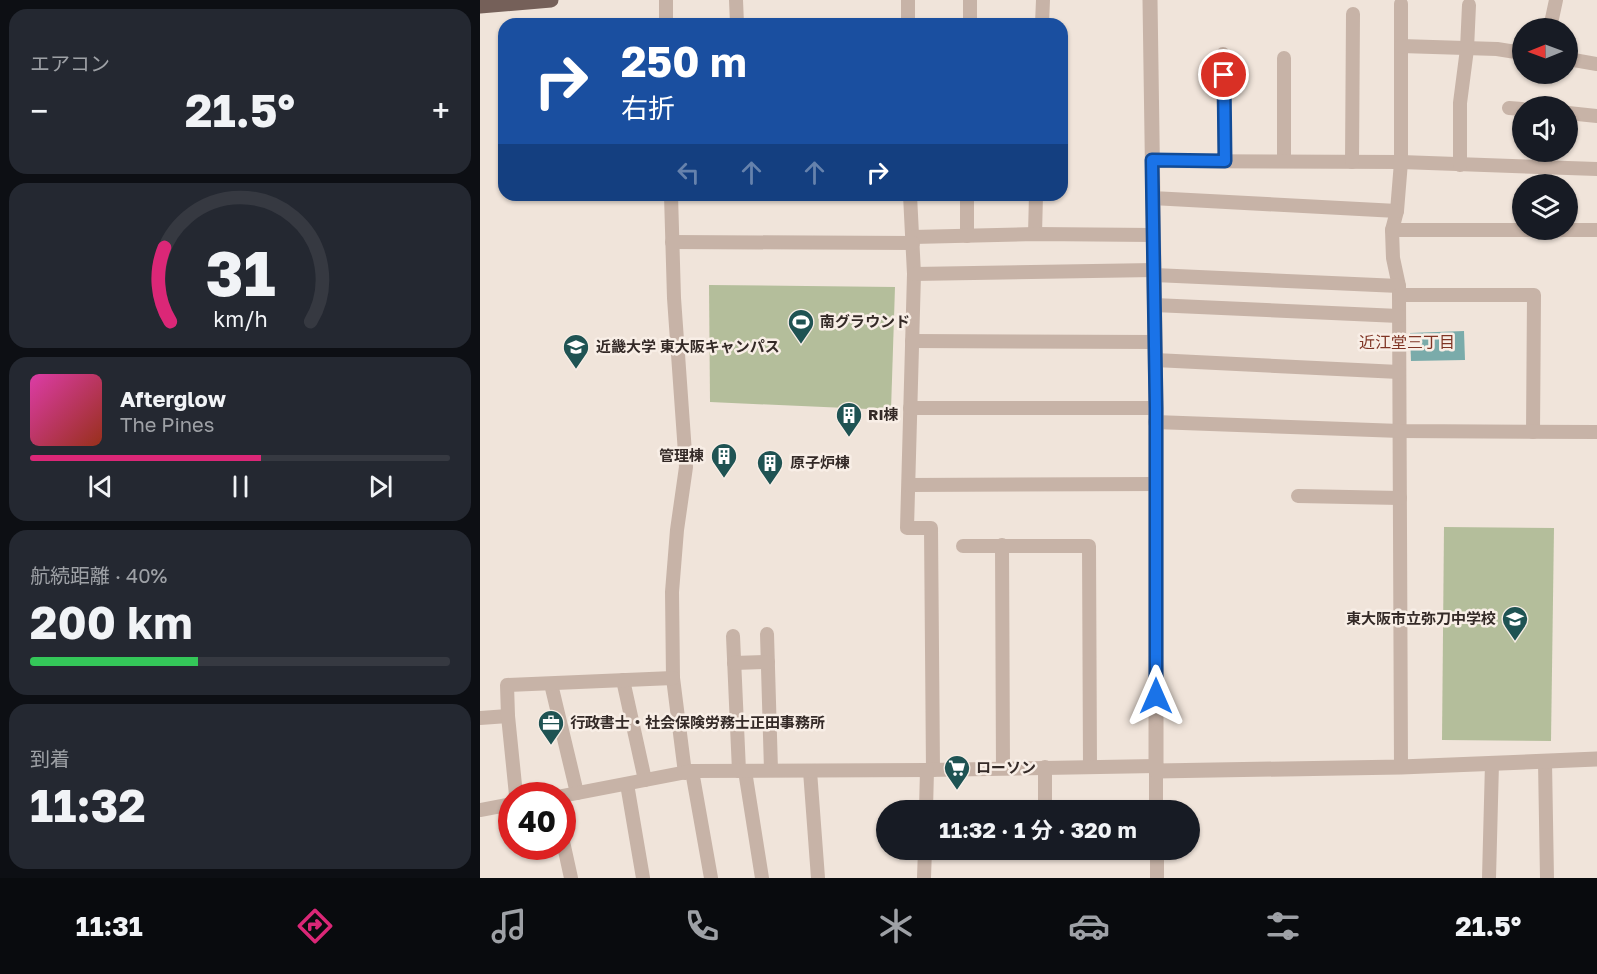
<!DOCTYPE html>
<html lang="ja">
<head>
<meta charset="utf-8">
<style>
	:root { --surface:#171b24; --page:#242831; --text:#f1f3f6; --muted:#9ea1a6; --line:#363941; --accent:#db2777 }
	body { margin:0; font-family:"Golos Text","Noto Sans JP",sans-serif; background:var(--page); color:var(--text); height:100vh; display:flex; flex-direction:column; font-size:22px; white-space:nowrap }
	* { box-sizing:border-box; margin:0 }
	p { font-size:20px; color:var(--muted) }
	.icon { flex:none; width:33px; height:33px; fill:none; stroke:currentColor; stroke-width:2; stroke-linecap:round; stroke-linejoin:round }
	.map { position:relative; flex:1; overflow:hidden }
	.sheet { display:flex; flex-direction:column; gap:9px; padding:9px; background:#0d0f14; width:480px }
	.sheet>* { flex:none }
	.guide { position:absolute; left:18px; top:18px; width:570px; height:183px; border-radius:18px; box-shadow:0 2px 4px #0004; background:#1a4fa0; color:#fff; overflow:hidden }
	.needle { width:39px; rotate:269deg }
	.tools { position:absolute; left:1032px; top:18px; display:grid; gap:12px }
	.tools a { display:grid; place-items:center; width:66px; height:66px; border-radius:50%; background:var(--surface); box-shadow:0 2px 4px #0004; font-size:30px }
	.speed { position:absolute; left:18px; top:782px; display:flex; gap:12px; font-size:30px; font-weight:700; text-align:center }
	.speed>* { display:grid; place-content:center; width:78px; height:78px; border-radius:50%; background:var(--surface); box-shadow:0 2px 4px #0004; line-height:1 }
	.speed .limit { border:9px solid #d22; background:#fff; color:#111 }
	.pin { position:absolute; display:grid; place-items:center; width:51px; height:51px; color:#fff; margin:-26px; border:3px solid #fff; border-radius:50%; box-shadow:0 2px 6px #0007 }
	.me { position:absolute; width:66px; margin:-33px; rotate:0deg; stroke-linejoin:round; filter:drop-shadow(0 0 4px #0008) }
	.turn { display:flex; align-items:center; gap:21px; height:126px; padding:0 24px; font-size:27px }
	.turn .icon { width:78px; height:78px; stroke-width:2.5 }
	.turn b { display:block; font-size:42px; line-height:51px }
	.lanes { display:flex; align-items:center; height:57px; padding:0 24px; background:#0003; justify-content:center; gap:30px; direction:ltr }
	.lanes .off { opacity:.35 }
	.big { font-size:45px; font-weight:700; line-height:1.1 }
	.sheet .card { flex:1; display:flex; flex-direction:column; justify-content:center; gap:9px; min-width:0; padding:0 21px; border-radius:18px; background:var(--page) }
	.sheet .dial { align-items:center; gap:0 }
	.dial svg { height:156px; overflow:visible; fill:none; stroke:var(--line); stroke-width:7; stroke-linecap:round; text-anchor:middle }
	.dial text { fill:var(--text); stroke:none }
	.song { display:flex; align-items:center; gap:18px }
	.cover { width:72px; height:72px; border-radius:9px; background:linear-gradient(135deg,hsl(320 70% 55%),hsl(10 70% 35%)) }
	.played { height:6px; border-radius:3px; background:linear-gradient(90deg,var(--accent) 55%,var(--line) 55%) }
	.keys { display:flex; justify-content:space-around; direction:ltr }
	.heat { display:flex; justify-content:space-between; align-items:center; font-size:33px; direction:ltr }
	.charge { height:9px; border-radius:4px; background:linear-gradient(90deg,#34c759 40%,var(--line) 0) }
	.trip { position:absolute; left:396px; top:800px; width:324px; height:60px; border-radius:30px; background:var(--surface); box-shadow:0 2px 4px #0004; font-weight:700; line-height:60px; text-align:center }
	.menu { display:flex; height:96px; justify-content:space-around; align-items:center; background:#090b0e; color:var(--muted) }
	.menu .icon { width:42px; height:42px }
	.menu .current { color:var(--accent) }
	.menu b { font-size:27px; color:var(--text) }
	main { display:flex; flex:1; min-height:0 }
	.map>svg:first-child { display:block }
	.green { fill:#b4be9b }
	.water { fill:#7aabaa }
	.lines { fill:none; stroke-linecap:round; stroke-linejoin:round }
	.minor { stroke:#c7b3a7; stroke-width:14 }
	.tertiary { stroke:#c7b3a7; stroke-width:15 }
	.primary { stroke:#756059; stroke-width:15 }
	.route-casing { stroke:#114b97; stroke-width:15 }
	.route { stroke:#1a73e8; stroke-width:10 }
	.labels { text-anchor:middle; stroke-width:5; stroke-linejoin:round; paint-order:stroke }
	.poi-label { font-size:15px; font-weight:bold; fill:#342a27; stroke:#f8eee6; text-anchor:start }
	.neighbourhood-label { font-size:16px; fill:#7f3424; stroke:#f8eee6 }
</style>
</head>
<body>
<main>
<section class="sheet">
<div class="card"><p>エアコン</p>
<div class="heat"><a>−</a><b class="big">21.5°</b><a>+</a></div>
</div>
<div class="card dial"><svg viewBox="0 0 100 80">
<path d="M14 69A42 42 0 1 1 86 69"/>
<path d="M14 69A42 42 0 0 1 11 31" stroke="#db2777"/>
<text x="50" y="56" font-size="32" font-weight="700">31</text>
<text x="50" y="72" font-size="11">km/h</text>
</svg></div>
<div class="card">
<div class="song"><i class="cover"></i><div><b>Afterglow</b><p>The Pines</p></div></div>
<div class="played"></div>
<div class="keys"><svg class="icon" aria-label="previous" viewBox="0 0 24 24"><path d="M18 5L8 12l10 7zM5 5v14"/></svg><svg class="icon" aria-label="pause" viewBox="0 0 24 24"><path d="M8 5v14M16 5v14"/></svg><svg class="icon" aria-label="next" viewBox="0 0 24 24"><path d="M6 5l10 7-10 7zM19 5v14"/></svg></div>
</div>
<div class="card"><p>航続距離 · 40%</p><b class="big">200 km</b><div class="charge"></div></div>
<div class="card"><p>到着</p><b class="big">11:32</b></div>
</section>
<div class="map">
<svg width="1117" height="878" viewBox="0 0 1117 878">
	<rect width="100%" height="100%" fill="#f0e4da"/>
	<g class="green">
		<polygon points="229,285 415,287 411,410 230,402"/>
		<polygon points="964,527 1074,528 1071,741 962,740"/>
	</g>
	<polygon class="water" points="984,331 985,360 931,361 930,333"/>
	<g class="lines">
		<g class="minor">
			<polyline points="186,0 186,24"/>
			<polyline points="256,0 257,24"/>
			<polyline points="428,0 428,24"/>
			<polyline points="921,4 921,162 917,211 912,230 913,258 919,286 919,295 921,767"/>
			<polyline points="490,24 490,0"/>
			<polyline points="562,24 563,0"/>
			<polyline points="1070,28 1076,0"/>
			<polyline points="921,46 1017,49 1042,53"/>
			<polyline points="743,54 745,161"/>
			<polyline points="804,58 804,161"/>
			<polyline points="1088,59 1117,64"/>
			<polyline points="1029,108 1042,109"/>
			<polyline points="1088,113 1117,116"/>
			<polyline points="672,161 921,162 1117,169"/>
			<polyline points="872,162 873,14"/>
			<polyline points="980,165 980,103 987,49 989,5"/>
			<polyline points="191,195 194,298 206,467 197,530 192,592 193,678 205,773"/>
			<polyline points="430,195 434,274 427,528 451,528 453,770"/>
			<polyline points="672,198 917,211"/>
			<polyline points="912,230 1117,230"/>
			<polyline points="555,234 556,195"/>
			<polyline points="487,236 487,195"/>
			<polyline points="433,237 555,234 673,235"/>
			<polyline points="192,242 433,243"/>
			<polyline points="434,274 674,270"/>
			<polyline points="674,275 919,286"/>
			<polyline points="919,295 1054,295 1053,432"/>
			<polyline points="674,305 919,316"/>
			<polyline points="432,341 675,342"/>
			<polyline points="675,360 919,372"/>
			<polyline points="430,408 676,408"/>
			<polyline points="675,422 920,431 1117,432"/>
			<polyline points="429,485 676,484"/>
			<polyline points="818,496 920,498"/>
			<polyline points="522,545 523,768"/>
			<polyline points="483,546 609,546 610,767"/>
			<polyline points="287,634 291,770"/>
			<polyline points="253,636 259,771"/>
			<polyline points="254,663 288,662"/>
			<polyline points="143,680 165,780"/>
			<polyline points="71,684 97,793"/>
			<polyline points="0,718 28,716"/>
			<polyline points="1065,762 1067,878"/>
			<polyline points="212,771 231,878"/>
			<polyline points="265,771 282,878"/>
			<polyline points="330,771 338,878"/>
			<polyline points="676,771 676,810"/>
			<polyline points="147,784 163,878"/>
			<polyline points="36,795 28,716 27,685 193,678"/>
			<polyline points="82,796 212,771 447,770 676,766"/>
			<polyline points="0,810 32,804"/>
			<polyline points="446,810 447,770"/>
			<polyline points="565,810 565,767"/>
			<polyline points="82,837 91,878"/>
			<polyline points="677,849 677,878"/>
			<polyline points="444,878 445,849"/>
			<polyline points="1009,878 1012,763"/>
		</g>
		<polyline class="tertiary" points="670,0 676,408 676,771 921,767 1117,759"/>
		<polyline class="primary" points="0,6 71,0"/>
	</g>
	<g class="lines">
		<g class="route-casing">
			<polyline id="route" points="676,696 676,408 672,160 745,161 744,75"/>
		</g>
		<use href="#route" class="route"/>
	</g>
	<defs>
		<g id="stadium-pin" transform="scale(1.35)"><path d="M0 17L-7.5 6A9.5 9.5 0 1 1 7.5 6Z" fill="#1f5353" stroke="#f8eee6"/><path d="M0-5a6.5 5 0 1 0 0 10a6.5 5 0 1 0 0-10ZM-3.5-1.8h7v3.6h-7Z" fill="#fff"/></g>
		<g id="university-pin" transform="scale(1.35)"><path d="M0 17L-7.5 6A9.5 9.5 0 1 1 7.5 6Z" fill="#1f5353" stroke="#f8eee6"/><path d="M0-5L7-2L0 1L-7-2ZM-4 1L0 2.5L4 1V4Q0 6-4 4Z" fill="#fff"/></g>
		<g id="building-pin" transform="scale(1.35)"><path d="M0 17L-7.5 6A9.5 9.5 0 1 1 7.5 6Z" fill="#1f5353" stroke="#f8eee6"/><path d="M-4-6H4V6H1V3H-1V6H-4ZM-2.5-4.3h1.7v1.8h-1.7ZM.8-4.3h1.7v1.8H.8ZM-2.5-1h1.7V.8h-1.7ZM.8-1h1.7V.8H.8Z" fill="#fff"/></g>
		<g id="school-pin" transform="scale(1.35)"><path d="M0 17L-7.5 6A9.5 9.5 0 1 1 7.5 6Z" fill="#1f5353" stroke="#f8eee6"/><path d="M0-5L7-2L0 1L-7-2ZM-4 1L0 2.5L4 1V4Q0 6-4 4Z" fill="#fff"/></g>
		<g id="office-pin" transform="scale(1.35)"><path d="M0 17L-7.5 6A9.5 9.5 0 1 1 7.5 6Z" fill="#1f5353" stroke="#f8eee6"/><path d="M-6-3h4V-5.5h4V-3h4V5H-6ZM-1-4.5V-3h2v-1.5ZM-6 0V1H6V0Z" fill="#fff"/></g>
		<g id="supermarket-pin" transform="scale(1.35)"><path d="M0 17L-7.5 6A9.5 9.5 0 1 1 7.5 6Z" fill="#1f5353" stroke="#f8eee6"/><path d="M-6-5.5h2.5l.6 2H6L4.5 2H-2.5L-4.4-4H-6ZM-1.5 3.2a1.3 1.3 0 1 0 .1 0ZM3 3.2a1.3 1.3 0 1 0 .1 0Z" fill="#fff"/></g>
	</defs>
	<g fill-rule="evenodd">
		<use href="#stadium-pin" x="321" y="322"/>
		<use href="#university-pin" x="96" y="347"/>
		<use href="#building-pin" x="369" y="415"/>
		<use href="#building-pin" x="244" y="456"/>
		<use href="#building-pin" x="290" y="463"/>
		<use href="#school-pin" x="1035" y="619"/>
		<use href="#office-pin" x="71" y="723"/>
		<use href="#supermarket-pin" x="477" y="768"/>
	</g>
	<g class="labels">
		<g class="poi-label">
			<text x="340" y="327">南グラウンド</text>
			<text x="116" y="352">近畿大学 東大阪キャンパス</text>
			<text x="388" y="420">RI棟</text>
			<text x="224" y="461" text-anchor="end">管理棟</text>
			<text x="310" y="468">原子炉棟</text>
			<text x="1016" y="624" text-anchor="end">東大阪市立弥刀中学校</text>
			<text x="90" y="728">行政書士・社会保険労務士正田事務所</text>
			<text x="496" y="773">ローソン</text>
		</g>
		<g class="neighbourhood-label">
			<text x="927" y="348">近江堂三丁目</text>
		</g>
	</g>
</svg>
<div class="tools">
<a><svg class="needle" viewBox="-14 -14 28 28"><path d="M0-13l5 13h-10z" fill="#e53935"/><path d="M0 13l5-13h-10z" fill="#9ea1a6"/></svg></a>
<a><svg class="icon" aria-label="sound" viewBox="0 0 24 24"><path d="M4 9h4l5-4v14l-5-4H4zM17 9q2 3 0 6"/></svg></a>
<a><svg class="icon" aria-label="layers" viewBox="0 0 24 24"><path d="M12 4l9 5-9 5-9-5zM3 14l9 5 9-5"/></svg></a>
</div>
<div class="speed"><div class="limit">40</div></div>
<div class="pin" style="left:744px;top:75px;background:#d93025"><svg class="icon" aria-label="arrive" viewBox="0 0 24 24"><path d="M6 21V4h12l-3 4 3 4H6"/></svg></div>
<svg class="me" style="left:676px;top:696px" viewBox="-20 -20 40 40"><path d="M0-17L14 15 0 8-14 15z" fill="#1a73e8" stroke="#fff" stroke-width="4"/></svg>
<div class="trip">11:32 · 1 分 · 320 m</div>
<div class="guide">
<div class="turn"><svg class="icon" aria-label="right" viewBox="0 0 24 24"><path d="M7 20v-9h11M14 6l5 5-5 5"/></svg><div><b>250 m</b>右折</div></div>
<div class="lanes"><svg class="icon off" aria-label="left" viewBox="0 0 24 24"><path d="M17 20v-9H6M10 6l-5 5 5 5"/></svg><svg class="icon off" aria-label="ahead" viewBox="0 0 24 24"><path d="M12 20V5M6 11l6-6 6 6"/></svg><svg class="icon off" aria-label="ahead" viewBox="0 0 24 24"><path d="M12 20V5M6 11l6-6 6 6"/></svg><svg class="icon" aria-label="right" viewBox="0 0 24 24"><path d="M7 20v-9h11M14 6l5 5-5 5"/></svg></div>
</div>
</div>
</main>
<nav class="menu">
<b>11:31</b>
<svg class="icon current" aria-label="directions" viewBox="0 0 24 24"><path d="M12 3l9 9-9 9-9-9zM9 14v-3h6M13 9l2 2-2 2"/></svg>
<svg class="icon" aria-label="music" viewBox="0 0 24 24"><path d="M9 18V5l10-2v13"/><circle cx="6" cy="18" r="3"/><circle cx="16" cy="16" r="3"/></svg>
<svg class="icon" aria-label="phone" viewBox="0 0 24 24"><path d="M5 4h4l2 5-3 2q2 4 5 5l2-3 5 2v4C11 20 4 13 5 4z"/></svg>
<svg class="icon" aria-label="climate" viewBox="0 0 24 24"><path d="M12 3v18M4 7l16 10M4 17L20 7"/></svg>
<svg class="icon" aria-label="car" viewBox="0 0 24 24"><path d="M5 17H2v-5l4-1 3-4h7l3 4 3 1v5h-3M9 17h6M6 11h13"/><circle cx="7" cy="17" r="2"/><circle cx="17" cy="17" r="2"/></svg>
<svg class="icon" aria-label="filters" viewBox="0 0 24 24"><path d="M4 7h16M4 17h16"/><circle cx="9" cy="7" r="2"/><circle cx="15" cy="17" r="2"/></svg>
<b>21.5°</b>
</nav>
</body>
</html>
